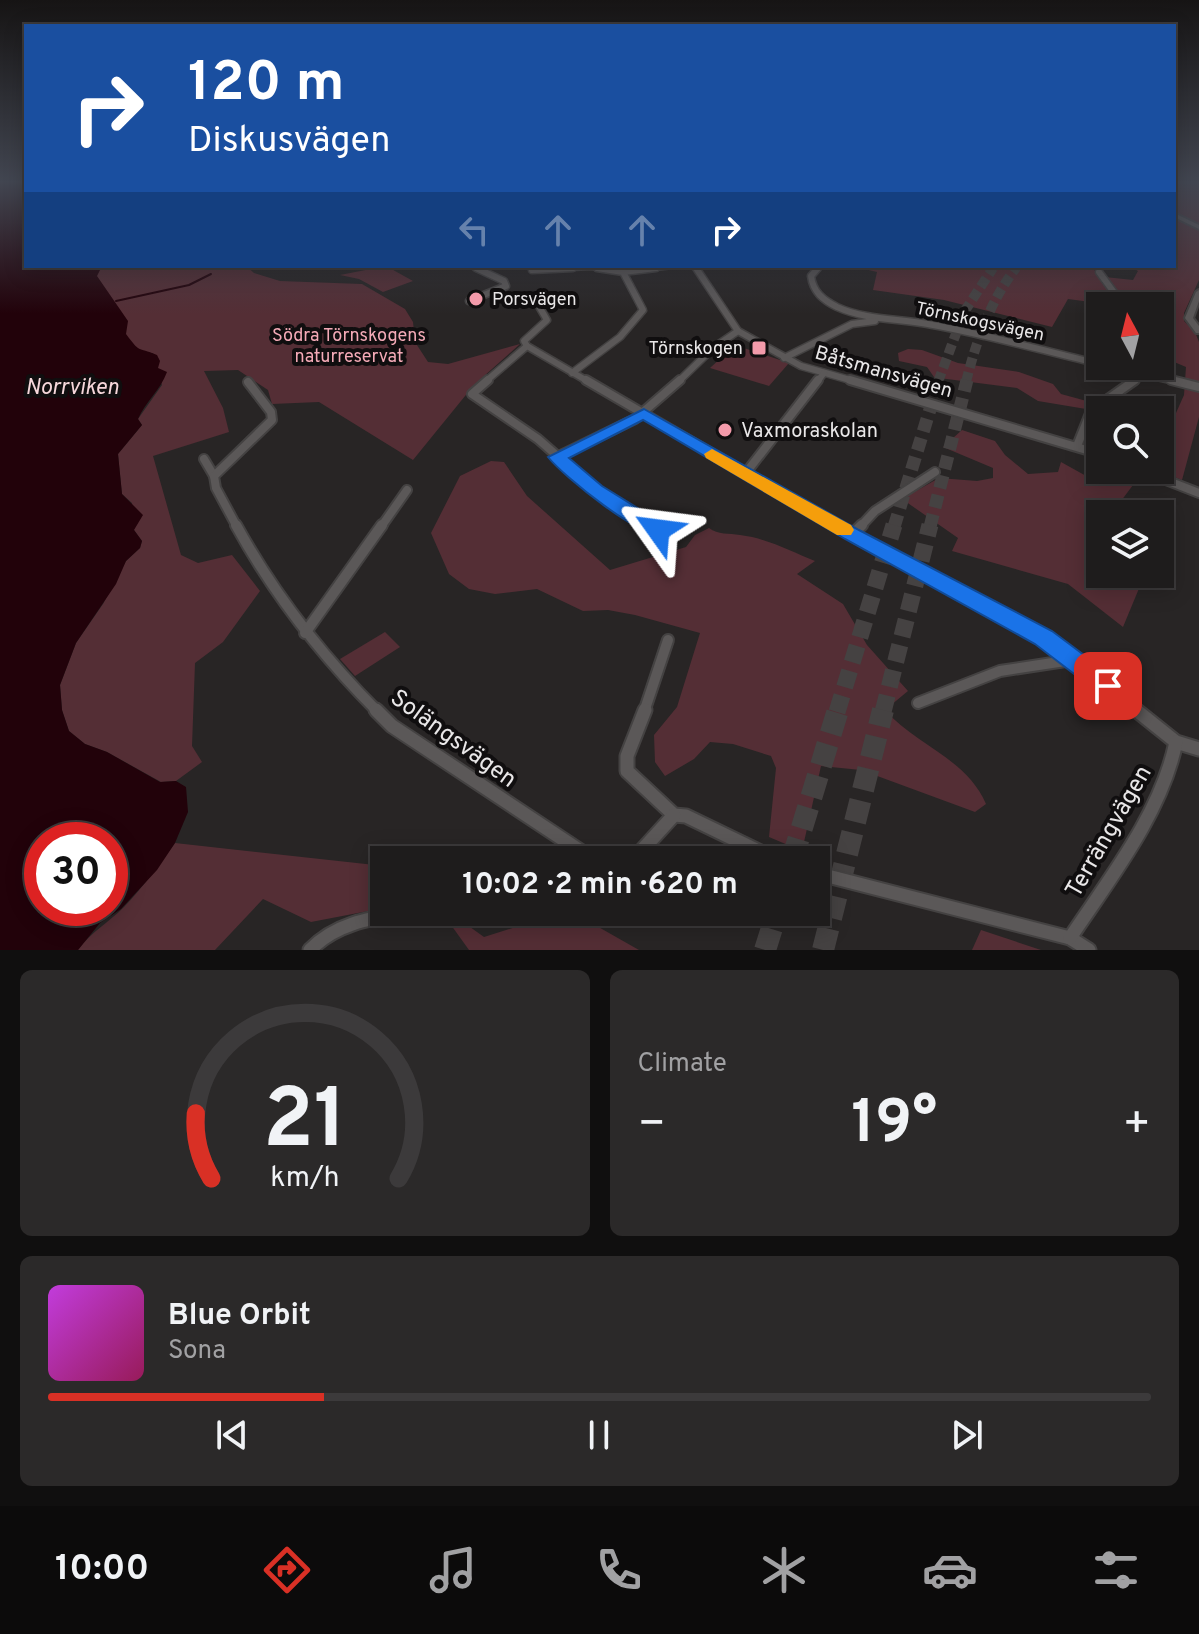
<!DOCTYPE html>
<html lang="en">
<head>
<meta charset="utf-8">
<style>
	:root { --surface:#1e1c1c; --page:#2b2929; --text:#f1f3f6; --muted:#a1a1a3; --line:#3c3a3b; --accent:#d93025 }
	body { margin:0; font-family:Overpass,sans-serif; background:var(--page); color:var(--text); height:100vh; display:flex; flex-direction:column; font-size:30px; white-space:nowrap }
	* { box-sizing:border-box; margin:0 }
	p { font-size:26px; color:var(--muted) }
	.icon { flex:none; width:44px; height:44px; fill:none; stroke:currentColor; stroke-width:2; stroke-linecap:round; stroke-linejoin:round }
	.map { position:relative; height:950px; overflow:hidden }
	.panel { display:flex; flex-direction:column; gap:20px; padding:20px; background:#100f0f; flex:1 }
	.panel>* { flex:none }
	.hud { position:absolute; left:24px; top:24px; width:1152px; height:244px; border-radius:0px; box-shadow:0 4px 20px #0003,0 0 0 2px var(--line); background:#1a4fa0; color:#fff; overflow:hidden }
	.needle { width:52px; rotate:353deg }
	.buttons { position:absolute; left:1086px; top:292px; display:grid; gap:16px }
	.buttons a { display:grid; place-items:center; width:88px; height:88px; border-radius:0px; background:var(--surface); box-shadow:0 4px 20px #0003,0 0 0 2px var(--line); font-size:40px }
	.speed { position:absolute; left:24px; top:822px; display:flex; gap:16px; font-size:40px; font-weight:700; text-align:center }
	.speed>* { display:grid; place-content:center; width:104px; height:104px; border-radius:50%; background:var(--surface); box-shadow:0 4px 20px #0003,0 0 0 2px var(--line); line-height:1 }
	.speed .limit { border:12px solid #d22; background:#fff; color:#111 }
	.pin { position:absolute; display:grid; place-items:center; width:68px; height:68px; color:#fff; margin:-34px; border-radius:16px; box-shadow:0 4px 12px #0006 }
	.me { position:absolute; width:88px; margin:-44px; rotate:301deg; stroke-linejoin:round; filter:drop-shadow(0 0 6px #0008) }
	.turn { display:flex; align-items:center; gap:28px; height:168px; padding:0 32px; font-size:36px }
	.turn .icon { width:104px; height:104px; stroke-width:2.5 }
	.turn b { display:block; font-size:56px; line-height:68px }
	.lanes { display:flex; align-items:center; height:76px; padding:0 32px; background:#0003; justify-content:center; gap:40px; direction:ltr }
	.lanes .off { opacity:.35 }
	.big { font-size:60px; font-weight:700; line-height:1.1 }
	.panel .tile { flex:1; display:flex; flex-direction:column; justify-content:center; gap:12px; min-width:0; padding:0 28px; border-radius:12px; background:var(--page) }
	.panel .dial { align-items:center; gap:0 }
	.dial svg { height:208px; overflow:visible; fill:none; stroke:var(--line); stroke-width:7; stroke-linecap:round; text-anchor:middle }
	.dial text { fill:var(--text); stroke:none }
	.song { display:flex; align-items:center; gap:24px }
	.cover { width:96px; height:96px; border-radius:12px; background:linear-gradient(135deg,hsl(290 70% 55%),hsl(330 70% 35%)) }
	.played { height:8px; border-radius:4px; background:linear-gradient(90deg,var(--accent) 25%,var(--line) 25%) }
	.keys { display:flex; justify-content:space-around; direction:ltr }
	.heat { display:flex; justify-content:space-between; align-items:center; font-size:44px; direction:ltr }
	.panel .tiles { flex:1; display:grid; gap:20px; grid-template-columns:1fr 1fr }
	.tile:last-child { grid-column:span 2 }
	.trip { position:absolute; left:370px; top:846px; width:460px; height:80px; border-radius:0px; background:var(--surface); box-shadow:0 4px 20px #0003,0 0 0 2px var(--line); font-weight:700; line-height:80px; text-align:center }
	.tab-bar { display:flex; height:128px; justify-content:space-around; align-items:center; background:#0c0b0b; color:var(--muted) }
	.tab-bar .icon { width:56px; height:56px }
	.tab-bar .on { color:var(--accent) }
	.tab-bar b { font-size:36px; color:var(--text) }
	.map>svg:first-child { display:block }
	.green { fill:#542e35 }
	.water { fill:#22020a; fill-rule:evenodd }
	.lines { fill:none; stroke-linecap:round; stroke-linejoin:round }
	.stream { stroke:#22020a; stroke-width:2 }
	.motorway-tunnel-far4 { stroke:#454242; stroke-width:8; stroke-dasharray:8 4; stroke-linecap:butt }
	.motorway-tunnel-far3 { stroke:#454242; stroke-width:10; stroke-dasharray:10 5; stroke-linecap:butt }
	.motorway-tunnel-far2 { stroke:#454242; stroke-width:13; stroke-dasharray:13 7; stroke-linecap:butt }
	.motorway-tunnel-far1 { stroke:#454242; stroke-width:17; stroke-dasharray:17 9; stroke-linecap:butt }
	.motorway-tunnel { stroke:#454242; stroke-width:22; stroke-dasharray:22 11; stroke-linecap:butt }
	.minor-far4-casing { stroke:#444242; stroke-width:7 }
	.minor-far3-casing { stroke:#444242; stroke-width:9 }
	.minor-far2-casing { stroke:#444242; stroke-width:12 }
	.minor-far1-casing { stroke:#444242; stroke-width:14 }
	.minor-casing { stroke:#444242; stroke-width:17 }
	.tertiary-casing { stroke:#444242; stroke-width:4 }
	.minor-far4 { stroke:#5b5858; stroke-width:5 }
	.minor-far3 { stroke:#5b5858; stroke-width:6 }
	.minor-far2 { stroke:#5b5858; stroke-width:8 }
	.minor-far1 { stroke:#5b5858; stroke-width:10 }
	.minor { stroke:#5b5858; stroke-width:13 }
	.tertiary { fill:#5b5858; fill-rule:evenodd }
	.route { fill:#1a73e8; stroke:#114b97; stroke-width:2 }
	.slow { fill:#f59e0b }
	.poi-dot { fill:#f39aaa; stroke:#100e0f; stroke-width:3 }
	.labels { text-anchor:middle; stroke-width:8; stroke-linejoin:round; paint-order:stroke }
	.far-poi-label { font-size:18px; fill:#e9e7e8; stroke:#100e0f; text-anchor:start }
	.far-street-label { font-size:18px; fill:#e9e7e8; stroke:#100e0f }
	.far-park-label { font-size:18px; fill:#f4aab7; stroke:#100e0f }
	.street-label { font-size:20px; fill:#e9e7e8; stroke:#100e0f }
	.poi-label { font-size:20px; fill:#e9e7e8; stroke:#100e0f; text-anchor:start }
	.water-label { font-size:22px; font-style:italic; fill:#f6d7db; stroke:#100e0f }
	.near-street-label { font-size:24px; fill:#e9e7e8; stroke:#100e0f }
</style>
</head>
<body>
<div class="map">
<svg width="1199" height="950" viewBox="0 0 1199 950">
	<rect width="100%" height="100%" fill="#282525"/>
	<g class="green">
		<polygon points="1174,181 1199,181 1199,280 1184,313 1184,321 1195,332 1199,342 1199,417 1182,480 1156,470 1160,470 1160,449 1184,395 1186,367 1160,356 1160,306 1120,306 1068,299 1052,327 944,300 873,290 877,272 856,267 1101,266 1091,268 1105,277 1133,280 1138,271 1129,266 1174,266"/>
		<polygon points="75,266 246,266 254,273 280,281 362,284 405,309 413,322 415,342 428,362 448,364 520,344 474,385 413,460 319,402 272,404 268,390 238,370 204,371 223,408 229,432 153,456 181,555 198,563 232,555 260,591 223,642 195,663 192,746 202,762 176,781 161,782 107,752 85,744 69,731 62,710 60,685 76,643 103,604 126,561 140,548 142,541 134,530 132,503 122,494 118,454 142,425 138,419 162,385 153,353 86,354"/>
		<polygon points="386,266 413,281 383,292 359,279 340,275"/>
		<polygon points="734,346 741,347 789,363 769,386 710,368"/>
		<polygon points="908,349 922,350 958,363 1019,372 1053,384 1061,394 1094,403 1086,409 1038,401 1017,388 939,378 934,377 927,367 899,361 898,353"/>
		<polygon points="962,430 995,441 1005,455 1028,474 1058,472 1061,462 1088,477 1133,485 1118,505 1118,514 1100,514 1100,574 1145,574 1123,627 1068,584 952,551 958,538 902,499 939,478 977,481 993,478 993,468 943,447"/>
		<path d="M491 461 504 462 527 496 610 570 686 547 695 535 709 528C718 535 729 533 740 535 766 538 790 551 815 561L797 574 843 604 867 645 908 691 885 710C916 745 967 759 986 804L975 812 861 770 821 766 802 851 769 837 776 768 771 756 733 744 710 742 694 759 665 776 655 762 654 735 677 707 700 633 635 615 608 610 583 611 537 589 495 594 469 589 449 574 431 533 460 476Z"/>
		<polygon points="385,632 400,647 355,676 340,659"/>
		<path d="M175 843 384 866V908L311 922 263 899 215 950H78C92 931 108 923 124 907 143 887 159 865 175 843Z"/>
		<polygon points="399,912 449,912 484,937 563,912 572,912 639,950 469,950 451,925"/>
		<polygon points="981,930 1041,950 972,950"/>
	</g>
	<path class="water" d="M0 181H26V266H102L97 276 128 321 126 334C141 354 136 346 157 355L160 361 158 368 167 372C160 391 145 402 138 419L142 425 118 454 122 494 143 515 134 530 142 541 140 548 126 561 116 584 76 643 60 685 62 710 69 731 85 744 107 752 160 782 176 781 186 787 188 812 175 843 157 870 121 909 100 923 78 950H0ZM42 840H110V908H42Z"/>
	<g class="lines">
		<polyline class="stream" points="116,301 189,285 211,274"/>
		<g class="motorway-tunnel-far4">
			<polyline points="991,270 994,266"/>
			<polyline points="1015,270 1018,266"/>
		</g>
		<g class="motorway-tunnel-far3">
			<polyline points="938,382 964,312 993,268"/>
			<path d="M966 382C976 342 990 301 1016 268"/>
		</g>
		<g class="motorway-tunnel-far2">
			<polyline points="894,527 939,380"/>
			<polyline points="930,527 967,380"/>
		</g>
		<g class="motorway-tunnel-far1">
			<polyline points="837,712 894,525"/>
			<polyline points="883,712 930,525"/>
		</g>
		<g class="motorway-tunnel">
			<polyline points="792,860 838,710"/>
			<polyline points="765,950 777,912"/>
			<polyline points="823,950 883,710"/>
		</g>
		<g class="minor-far4-casing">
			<g id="minor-far4">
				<polyline points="472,266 480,270"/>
				<polyline points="695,266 698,270"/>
				<polyline points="533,270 591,267 610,270"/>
				<polyline points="640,270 672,266"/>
				<polyline points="816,270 820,266"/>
			</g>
		</g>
		<g class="minor-far3-casing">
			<g id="minor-far3">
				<polyline points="696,268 738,331 801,366 857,382"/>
				<path d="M818 268 811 276C813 292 823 300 837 307 868 321 901 318 933 325 989 335 1044 351 1100 364"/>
				<polyline points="532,270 573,268"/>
				<polyline points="623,272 656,268"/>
				<polyline points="1099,272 1124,306"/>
				<polyline points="469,301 506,286 504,281 476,268"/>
				<polyline points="537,303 547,320 524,341 527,346 589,382"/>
				<polyline points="784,358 852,324 875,321"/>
				<polyline points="1110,366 1179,382"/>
				<polyline points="572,373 620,337 643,310 623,272 597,268"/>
				<polyline points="485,382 527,346"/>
				<polyline points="678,382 713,348 738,331"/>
				<polyline points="817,382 824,373"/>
				<polyline points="1132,382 1144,374 1144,366"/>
			</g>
		</g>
		<g class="minor-far2-casing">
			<g id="minor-far2">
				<polyline points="488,380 472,394 538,439 596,490 653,527"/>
				<polyline points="586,380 838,527"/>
				<polyline points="850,380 1100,454"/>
				<polyline points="1171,380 1199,387"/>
				<polyline points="1077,446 1091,411 1135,380"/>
				<polyline points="557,457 635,419 680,380"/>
				<polyline points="204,459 214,476"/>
				<polyline points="1140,470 1199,493"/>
				<polyline points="745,474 818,380"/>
				<polyline points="237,527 216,488 214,476 272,420 271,412 248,382"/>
				<polyline points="381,527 407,490"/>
				<polyline points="860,527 875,511 935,472"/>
			</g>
		</g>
		<g class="minor-far1-casing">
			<g id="minor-far1">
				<path d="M236 525C275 596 321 655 378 712"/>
				<polyline points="650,525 658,530"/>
				<polyline points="834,525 1043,638 1138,712"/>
				<polyline points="852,535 862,525"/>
				<polyline points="305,633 382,525"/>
				<polyline points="918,703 1000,671 1072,660"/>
				<polyline points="644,712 668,640"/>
			</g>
		</g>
		<g class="minor-casing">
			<g id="minor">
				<polyline points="376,710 392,726 594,860"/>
				<polyline points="645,710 627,756 627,771 674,815 686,816 777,860"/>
				<polyline points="1136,710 1176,742 1199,749"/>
				<polyline points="633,860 674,815"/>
				<polyline points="816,873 1070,938 1089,950"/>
				<polyline points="464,912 502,919 540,912"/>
				<path d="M1070 938C1110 878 1161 814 1176 742"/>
				<path d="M310 950C337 922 373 918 410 912"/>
			</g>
		</g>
		<g class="tertiary-casing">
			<g id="tertiary">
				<polygon points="1174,213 1199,225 1199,229 1174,217"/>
				<polygon points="1199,290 1199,301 1193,318 1199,326 1199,333 1196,333 1185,318 1196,292"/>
			</g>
		</g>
		<use href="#minor-far4" class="minor-far4"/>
		<use href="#minor-far3" class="minor-far3"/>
		<use href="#minor-far2" class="minor-far2"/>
		<use href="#minor-far1" class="minor-far1"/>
		<use href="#minor" class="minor"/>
		<use href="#tertiary" class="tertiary"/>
	</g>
	<linearGradient id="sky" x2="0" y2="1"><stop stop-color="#161414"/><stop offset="0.58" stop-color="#424651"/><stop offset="1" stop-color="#424651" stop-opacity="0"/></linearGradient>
	<rect width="1199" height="314" fill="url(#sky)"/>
	<path class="route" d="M644 409 859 530 1052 631 1116 679 1120 686 1116 693 1108 696 1099 693 1035 644 845 539 643 420 569 458 602 486 665 525 668 530 665 535C643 541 563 476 548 457Z"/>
	<polygon class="slow" points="712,449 851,525 854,530 851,535 837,535 706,458 704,454"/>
	<g class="poi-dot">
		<circle cx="476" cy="299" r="8"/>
		<rect x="751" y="340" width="16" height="16" rx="4"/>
		<circle cx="725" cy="430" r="8"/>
	</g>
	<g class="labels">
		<g class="far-poi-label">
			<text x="492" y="305">Porsvägen</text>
			<text x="743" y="354" text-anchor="end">Törnskogen</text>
		</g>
		<g class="far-street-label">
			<text transform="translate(980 321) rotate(12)" y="6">Törnskogsvägen</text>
		</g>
		<g class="far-park-label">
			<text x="349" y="341">Södra Törnskogens<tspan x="349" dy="21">naturreservat</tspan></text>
		</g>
		<g class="street-label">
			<text transform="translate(884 371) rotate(16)" y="7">Båtsmansvägen</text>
		</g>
		<g class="poi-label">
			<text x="741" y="437">Vaxmoraskolan</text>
		</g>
		<g class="water-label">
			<text x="72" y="394">Norrviken</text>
		</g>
		<g class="near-street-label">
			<text transform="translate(454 738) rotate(36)" y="8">Solängsvägen</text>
			<text transform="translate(1108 831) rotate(-60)" y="8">Terrängvägen</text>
		</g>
	</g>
</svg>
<div class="buttons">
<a><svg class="needle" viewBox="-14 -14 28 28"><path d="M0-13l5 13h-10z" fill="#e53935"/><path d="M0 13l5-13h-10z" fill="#a1a1a3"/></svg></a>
<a><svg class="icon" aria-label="search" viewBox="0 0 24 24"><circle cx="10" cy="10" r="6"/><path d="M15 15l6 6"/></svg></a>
<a><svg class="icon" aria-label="layers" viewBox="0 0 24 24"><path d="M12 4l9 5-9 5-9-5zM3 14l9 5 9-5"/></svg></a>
</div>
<div class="speed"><div class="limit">30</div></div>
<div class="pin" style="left:1108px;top:686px;background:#d93025"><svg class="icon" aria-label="arrive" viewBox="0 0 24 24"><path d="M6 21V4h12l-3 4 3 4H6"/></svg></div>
<svg class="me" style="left:658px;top:530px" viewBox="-20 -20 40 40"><path d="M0-17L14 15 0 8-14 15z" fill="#1a73e8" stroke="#fff" stroke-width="4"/></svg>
<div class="trip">10:02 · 2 min · 620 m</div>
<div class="hud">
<div class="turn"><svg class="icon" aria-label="right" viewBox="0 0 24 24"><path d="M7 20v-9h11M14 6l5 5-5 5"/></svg><div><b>120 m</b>Diskusvägen</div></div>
<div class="lanes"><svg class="icon off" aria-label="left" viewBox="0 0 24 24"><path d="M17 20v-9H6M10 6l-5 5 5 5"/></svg><svg class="icon off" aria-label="ahead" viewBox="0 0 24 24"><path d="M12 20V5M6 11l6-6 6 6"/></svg><svg class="icon off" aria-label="ahead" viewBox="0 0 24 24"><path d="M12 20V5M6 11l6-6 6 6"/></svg><svg class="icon" aria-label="right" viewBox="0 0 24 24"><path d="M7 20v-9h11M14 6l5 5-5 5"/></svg></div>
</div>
</div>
<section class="panel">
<div class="tiles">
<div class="tile dial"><svg viewBox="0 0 100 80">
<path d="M14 69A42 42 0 1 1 86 69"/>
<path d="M14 69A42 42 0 0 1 8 44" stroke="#d93025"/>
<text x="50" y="56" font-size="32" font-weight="700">21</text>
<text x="50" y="72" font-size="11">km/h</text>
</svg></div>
<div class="tile"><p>Climate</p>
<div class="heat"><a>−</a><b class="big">19°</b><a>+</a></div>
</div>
<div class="tile">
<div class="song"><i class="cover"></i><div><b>Blue Orbit</b><p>Sona</p></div></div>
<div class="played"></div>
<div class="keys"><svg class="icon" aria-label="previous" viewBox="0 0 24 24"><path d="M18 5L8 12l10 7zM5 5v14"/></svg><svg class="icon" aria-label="pause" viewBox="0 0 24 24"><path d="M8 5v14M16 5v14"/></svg><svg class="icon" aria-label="next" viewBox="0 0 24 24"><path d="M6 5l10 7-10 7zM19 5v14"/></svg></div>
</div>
</div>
</section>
<nav class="tab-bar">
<b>10:00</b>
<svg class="icon on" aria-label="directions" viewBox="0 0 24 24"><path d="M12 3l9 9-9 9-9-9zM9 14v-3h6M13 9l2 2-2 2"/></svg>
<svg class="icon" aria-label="music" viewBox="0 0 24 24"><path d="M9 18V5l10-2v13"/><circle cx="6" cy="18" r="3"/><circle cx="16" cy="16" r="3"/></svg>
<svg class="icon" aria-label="phone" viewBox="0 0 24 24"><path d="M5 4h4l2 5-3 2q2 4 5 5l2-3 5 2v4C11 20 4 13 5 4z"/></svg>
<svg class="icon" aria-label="climate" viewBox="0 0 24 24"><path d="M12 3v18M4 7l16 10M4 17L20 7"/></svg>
<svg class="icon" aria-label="car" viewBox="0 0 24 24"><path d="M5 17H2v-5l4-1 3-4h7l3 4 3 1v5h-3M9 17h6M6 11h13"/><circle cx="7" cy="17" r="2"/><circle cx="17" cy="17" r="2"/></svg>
<svg class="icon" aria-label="filters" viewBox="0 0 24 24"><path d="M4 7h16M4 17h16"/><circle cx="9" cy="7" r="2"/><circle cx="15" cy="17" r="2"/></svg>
</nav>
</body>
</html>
